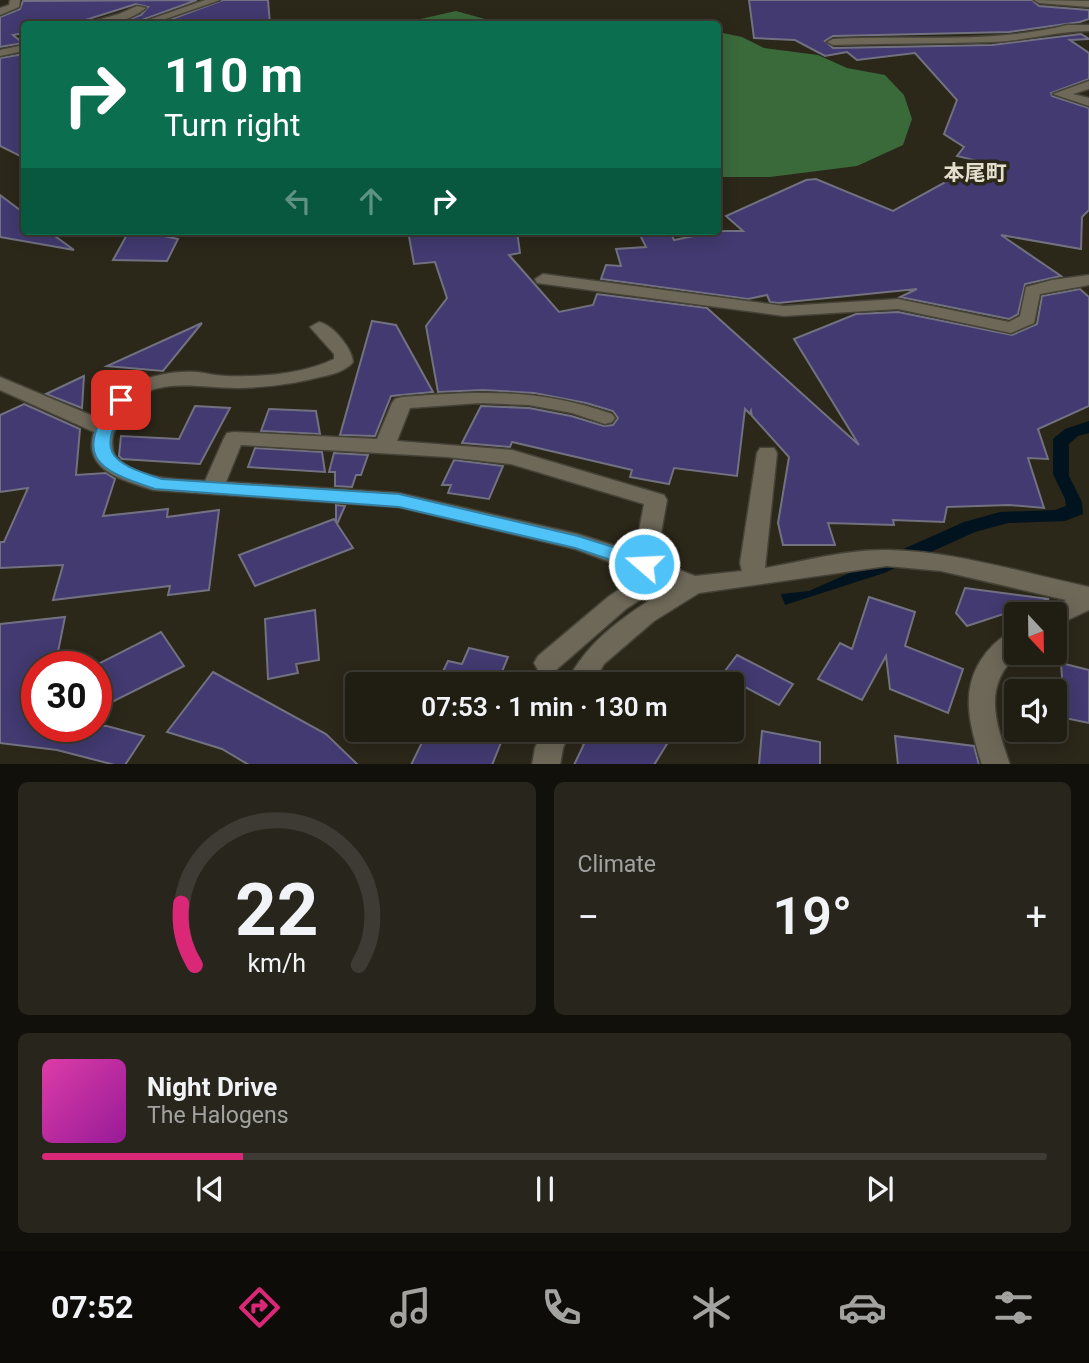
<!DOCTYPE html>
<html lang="en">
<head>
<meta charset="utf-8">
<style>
	:root { --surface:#201d13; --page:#28261c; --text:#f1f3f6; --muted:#a2a2a0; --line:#3d3b33; --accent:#db2777 }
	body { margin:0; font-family:Roboto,"Noto Sans JP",sans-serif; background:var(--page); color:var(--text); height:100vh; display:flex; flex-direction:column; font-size:26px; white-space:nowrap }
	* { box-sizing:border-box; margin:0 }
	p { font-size:23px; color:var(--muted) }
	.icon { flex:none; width:38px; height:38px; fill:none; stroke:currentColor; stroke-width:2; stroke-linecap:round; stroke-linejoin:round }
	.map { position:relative; height:764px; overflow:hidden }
	.panel { display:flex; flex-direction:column; gap:18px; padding:18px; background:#12100a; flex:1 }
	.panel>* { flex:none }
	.hud { position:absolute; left:21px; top:21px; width:700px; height:214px; border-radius:7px; box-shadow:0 4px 18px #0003,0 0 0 2px var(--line); background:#0b6e4f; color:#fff; overflow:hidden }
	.needle { width:46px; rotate:158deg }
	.tools { position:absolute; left:1004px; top:602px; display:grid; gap:14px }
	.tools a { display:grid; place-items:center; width:63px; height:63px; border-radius:7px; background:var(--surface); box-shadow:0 4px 18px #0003,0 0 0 2px var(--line); font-size:35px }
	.speed { position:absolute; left:21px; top:651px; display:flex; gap:14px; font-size:35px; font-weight:700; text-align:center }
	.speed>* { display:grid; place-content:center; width:91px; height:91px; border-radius:50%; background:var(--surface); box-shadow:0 4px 18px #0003,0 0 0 2px var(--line); line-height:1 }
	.speed .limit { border:10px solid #d22; background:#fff; color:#111 }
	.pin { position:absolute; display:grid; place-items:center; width:60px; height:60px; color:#fff; margin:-30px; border-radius:14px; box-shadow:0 4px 10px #0006 }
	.me { position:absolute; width:77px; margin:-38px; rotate:289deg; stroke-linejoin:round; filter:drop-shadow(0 0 5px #0008) }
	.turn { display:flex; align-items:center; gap:24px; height:147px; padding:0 28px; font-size:32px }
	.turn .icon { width:91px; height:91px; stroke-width:2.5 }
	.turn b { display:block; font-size:49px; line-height:60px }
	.lanes { display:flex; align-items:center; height:66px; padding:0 28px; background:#0003; justify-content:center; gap:35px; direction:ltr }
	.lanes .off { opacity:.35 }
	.big { font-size:52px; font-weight:600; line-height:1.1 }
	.panel .card { flex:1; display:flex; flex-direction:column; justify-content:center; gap:10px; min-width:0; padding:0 24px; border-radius:10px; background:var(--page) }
	.panel .dial { align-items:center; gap:0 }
	.dial svg { height:182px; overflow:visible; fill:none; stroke:var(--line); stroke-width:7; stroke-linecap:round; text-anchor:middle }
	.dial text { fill:var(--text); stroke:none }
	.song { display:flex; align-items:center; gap:21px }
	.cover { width:84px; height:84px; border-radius:10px; background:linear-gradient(135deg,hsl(320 70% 55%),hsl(300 70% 35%)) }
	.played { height:7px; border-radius:4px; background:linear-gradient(90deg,var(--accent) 20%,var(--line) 20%) }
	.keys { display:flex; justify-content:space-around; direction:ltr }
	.heat { display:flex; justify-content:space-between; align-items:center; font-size:38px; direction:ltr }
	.panel .tiles { flex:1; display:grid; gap:18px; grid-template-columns:1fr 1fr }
	.card:last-child { grid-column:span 2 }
	.trip { position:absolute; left:345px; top:672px; width:399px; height:70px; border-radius:7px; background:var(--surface); box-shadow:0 4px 18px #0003,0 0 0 2px var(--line); font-weight:600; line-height:70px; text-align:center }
	.tab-bar { display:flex; height:112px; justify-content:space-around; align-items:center; background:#0d0c08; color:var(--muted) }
	.tab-bar .icon { width:49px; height:49px }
	.tab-bar .selected { color:var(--accent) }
	.tab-bar b { font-size:32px; color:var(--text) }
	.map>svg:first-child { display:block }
	.forest { fill:#3a693a }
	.water { fill:#01131f }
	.building { fill:#423a70; stroke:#727181; stroke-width:2 }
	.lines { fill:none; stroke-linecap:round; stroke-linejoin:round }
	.minor-casing { stroke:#454237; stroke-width:3 }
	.minor { fill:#6d6858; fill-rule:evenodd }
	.route { fill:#4fc3f7; stroke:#337fa1; stroke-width:2 }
	.labels { text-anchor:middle; stroke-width:7; stroke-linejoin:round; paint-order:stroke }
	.far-quarter-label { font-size:21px; font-weight:bold; fill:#e5e0ce; stroke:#2b2719 }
</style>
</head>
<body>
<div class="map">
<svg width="1089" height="765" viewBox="0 0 1089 765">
	<rect width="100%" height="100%" fill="#2b2719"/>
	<g class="forest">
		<polygon points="456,11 503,24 398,24"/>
		<polygon points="718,32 742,37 764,48 818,55 847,68 885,75 904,95 912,119 903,145 857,166 770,177 718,177"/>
	</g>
	<polygon class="water" points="1089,421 1089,433 1078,436 1069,444 1069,476 1082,502 1083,514 1065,521 1008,523 975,532 884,573 785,605 781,594 809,591 964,522 1000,512 1055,510 1066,506 1065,499 1053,474 1053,439 1065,429"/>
	<g class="building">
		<polygon points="197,0 136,22 134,24 117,24 141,15 148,7 136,4 82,21 80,24 24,24 24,33 13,35 23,43 0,47 0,17 20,9 23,1"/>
		<polygon points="223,0 268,0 270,24 158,24"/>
		<polygon points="749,0 1032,0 1039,6 1089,10 1089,19 1080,22 1009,32 833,36 825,41 833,48 992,45 1081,34 1089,39 1070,40 1089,53 1089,79 1051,93 1052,96 1089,108 1089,210 1082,217 1081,249 1001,235 1061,276 1025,284 1018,314 1009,319 900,297 917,289 778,303 770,302 767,295 748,299 601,279 606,265 621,266 616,249 646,247 638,231 670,231 674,240 718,231 743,231 726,216 806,180 816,179 893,211 982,162 957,156 964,147 944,134 957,100 915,53 857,60 847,52 825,56 795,40 754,38"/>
		<polygon points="24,54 24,158 0,146 0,58"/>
		<polygon points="0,195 24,213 24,231 48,231 74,250 0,237"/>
		<polygon points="129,231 141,231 178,239 167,261 113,260"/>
		<polygon points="408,231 517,231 520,253 509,255 559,312 593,305 597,294 707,308 859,445 794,339 856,314 898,312 1012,335 1037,324 1042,296 1080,289 1089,297 1089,406 1038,429 1048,459 1028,458 1044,508 1009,505 947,507 944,522 893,520 894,525 828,523 835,545 783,545 778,523 789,457 752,416 751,411 750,414 745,409 737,476 674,468 669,484 630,477 632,470 512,442 510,447 462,443 481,406 529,408 571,416 604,426 613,425 618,418 613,411 586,403 534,393 483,390 438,392 426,326 447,298 435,262 414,264"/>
		<polygon points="372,321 396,325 433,392 391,396 375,436 340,435"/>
		<polygon points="202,323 163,371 107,366"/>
		<polygon points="84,376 82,408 46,394"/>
		<polygon points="24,404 80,429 76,475 106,473 115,479 103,516 168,509 167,517 219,510 209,590 168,595 170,586 53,600 63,565 0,568 0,542 4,542 28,488 0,492 0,415"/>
		<polygon points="195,406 230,408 200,464 122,459 119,456 121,436 179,439"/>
		<polygon points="269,409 316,411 320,434 261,431"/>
		<polygon points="255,448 322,452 325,472 248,467"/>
		<polygon points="334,453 368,455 361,475 356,475 352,487 335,486 335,472 329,472"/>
		<polygon points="454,460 503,466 489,499 448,493 451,485 442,485"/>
		<polygon points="336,505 345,506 337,524 353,548 255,586 239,555 334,519 336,522"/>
		<polygon points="965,588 1049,599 967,626 956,613"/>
		<polygon points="869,597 915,612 905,646 963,669 948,713 890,689 886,656 862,700 818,679 840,643 852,649"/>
		<polygon points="315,610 319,660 296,664 298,673 268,679 265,619"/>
		<polygon points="65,617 55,667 37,667 37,726 107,726 144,736 125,765 115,765 57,750 0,743 0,624"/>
		<polygon points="161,632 184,666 96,710 96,665"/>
		<polygon points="469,648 508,657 499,679 517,684 437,684 448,661 462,664"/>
		<polygon points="737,655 793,684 779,705 722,675"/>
		<polygon points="1061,663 1089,670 1089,723 1055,716 1055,690 1063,691"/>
		<polygon points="213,672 326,734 358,765 249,765 222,749 167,732"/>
		<polygon points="428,730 506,730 492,765 411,765"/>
		<polygon points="587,730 639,730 667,744 654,765 574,765 584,744 579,742"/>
		<polygon points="762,731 820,742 820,765 759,765"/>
		<polygon points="895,736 974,746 979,765 898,765"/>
	</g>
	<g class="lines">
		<g class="minor-casing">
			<g id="minor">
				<polygon points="10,0 20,0 19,7 0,15 0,8 9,5"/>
				<polygon points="205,0 220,0 151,24 137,24"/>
				<polygon points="1034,0 1089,1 1089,7 1039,3"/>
				<path d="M137 6 146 8C129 22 104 26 83 24L119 14Z"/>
				<path d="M1067 25H1089V31C1056 31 1025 41 992 42 939 44 886 43 833 45L827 42 833 39C910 35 992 44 1067 25Z"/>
				<polygon points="24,45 24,51 0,56 0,50"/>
				<polygon points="1089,81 1089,89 1073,94 1089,98 1089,106 1053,94"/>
				<polygon points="543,274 784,306 898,299 1009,322 1020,316 1026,287 1052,280 1089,275 1089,285 1040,294 1034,323 1011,333 898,309 784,316 537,283 535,279"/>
				<path d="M319 322C333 325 352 348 353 362 346 371 331 375 320 377 294 384 267 387 240 388 199 389 142 371 119 420 114 432 109 442 115 456 136 480 175 479 205 481L224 438 227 433 234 432 377 439 392 403 395 399 402 397C478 391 539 388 612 414L615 418 612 422 605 424 572 413 529 405 480 403 410 408 397 441 512 450 664 495 667 500 656 561 695 576 742 571 740 563 757 453 760 448H774L777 453 765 568C805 561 847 549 888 550 955 551 1023 573 1089 587V610L1055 626V614H1044L1046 610 1066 600 941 571 887 566 699 593 654 621 604 664 593 684H566C587 639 631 611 673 586L665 583 626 609 556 670 547 673 538 670 534 663 538 656 608 597 642 574 575 549 399 507 153 490C126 481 81 471 94 432L0 390V377L100 419C117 383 159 370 196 372 207 373 217 376 228 376 263 377 303 374 334 359V354L310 327ZM241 445 447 457 511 464 644 504 635 552 578 534 399 493 226 482Z"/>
				<path d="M1017 630V653H1019C981 686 996 723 1010 765H982C970 726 958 688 986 653 994 643 1004 634 1017 630Z"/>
				<polygon points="543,730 571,730 563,748 560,765 532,765 535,748"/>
			</g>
		</g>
		<use href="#minor" class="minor"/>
	</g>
	<path class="route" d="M121 395 129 400C95 452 108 462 162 479L399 494 578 536 651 559 654 564 651 569 644 571 575 548 399 507 155 489C93 469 74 456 115 396Z"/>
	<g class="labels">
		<g class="far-quarter-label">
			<text x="975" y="180">本尾町</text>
		</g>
	</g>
</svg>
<div class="tools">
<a><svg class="needle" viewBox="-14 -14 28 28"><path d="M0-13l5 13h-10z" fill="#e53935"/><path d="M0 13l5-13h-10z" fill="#a2a2a0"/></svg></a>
<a><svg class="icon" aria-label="sound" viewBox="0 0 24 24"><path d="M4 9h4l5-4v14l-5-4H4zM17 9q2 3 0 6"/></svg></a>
</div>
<div class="speed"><div class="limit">30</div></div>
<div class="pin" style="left:121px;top:400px;background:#d93025"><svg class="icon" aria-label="arrive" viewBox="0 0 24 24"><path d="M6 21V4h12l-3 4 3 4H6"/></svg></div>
<svg class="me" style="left:644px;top:564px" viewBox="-20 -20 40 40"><circle r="17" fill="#4fc3f7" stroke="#fff" stroke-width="3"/><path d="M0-11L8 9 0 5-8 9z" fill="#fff"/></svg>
<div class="trip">07:53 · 1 min · 130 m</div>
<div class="hud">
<div class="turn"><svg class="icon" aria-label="right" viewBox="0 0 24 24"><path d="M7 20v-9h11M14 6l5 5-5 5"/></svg><div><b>110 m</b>Turn right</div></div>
<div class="lanes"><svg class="icon off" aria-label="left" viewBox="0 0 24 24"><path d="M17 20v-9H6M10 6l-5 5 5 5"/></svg><svg class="icon off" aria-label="ahead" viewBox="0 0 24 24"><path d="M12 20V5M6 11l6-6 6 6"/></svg><svg class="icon" aria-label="right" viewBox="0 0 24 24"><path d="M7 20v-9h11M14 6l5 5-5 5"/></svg></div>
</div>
</div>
<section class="panel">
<div class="tiles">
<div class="card dial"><svg viewBox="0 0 100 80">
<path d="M14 69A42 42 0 1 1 86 69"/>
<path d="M14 69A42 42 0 0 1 8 42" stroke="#db2777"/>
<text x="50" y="56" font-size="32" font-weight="700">22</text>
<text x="50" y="72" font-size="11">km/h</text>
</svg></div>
<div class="card"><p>Climate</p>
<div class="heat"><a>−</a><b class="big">19°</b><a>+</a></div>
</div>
<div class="card">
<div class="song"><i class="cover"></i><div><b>Night Drive</b><p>The Halogens</p></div></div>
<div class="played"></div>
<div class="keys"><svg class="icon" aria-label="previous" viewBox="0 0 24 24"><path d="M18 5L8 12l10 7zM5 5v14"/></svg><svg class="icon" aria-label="pause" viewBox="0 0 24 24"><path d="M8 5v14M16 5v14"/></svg><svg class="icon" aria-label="next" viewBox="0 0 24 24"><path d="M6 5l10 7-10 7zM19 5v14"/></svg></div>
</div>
</div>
</section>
<nav class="tab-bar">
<b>07:52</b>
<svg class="icon selected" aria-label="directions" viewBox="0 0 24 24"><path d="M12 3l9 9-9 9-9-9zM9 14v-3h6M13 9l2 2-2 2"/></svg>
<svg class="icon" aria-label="music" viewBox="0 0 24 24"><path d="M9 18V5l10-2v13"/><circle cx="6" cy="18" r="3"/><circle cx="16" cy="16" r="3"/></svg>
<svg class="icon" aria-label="phone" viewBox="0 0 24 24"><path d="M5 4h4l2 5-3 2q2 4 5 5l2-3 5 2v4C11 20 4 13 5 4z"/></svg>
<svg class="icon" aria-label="climate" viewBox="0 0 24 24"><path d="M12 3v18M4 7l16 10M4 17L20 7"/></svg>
<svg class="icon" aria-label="car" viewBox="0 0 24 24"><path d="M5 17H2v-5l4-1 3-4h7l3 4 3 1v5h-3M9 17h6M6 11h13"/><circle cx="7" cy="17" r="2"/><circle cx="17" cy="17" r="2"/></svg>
<svg class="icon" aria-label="filters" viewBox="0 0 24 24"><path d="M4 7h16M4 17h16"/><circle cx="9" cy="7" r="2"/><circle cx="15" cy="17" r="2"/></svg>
</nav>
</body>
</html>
